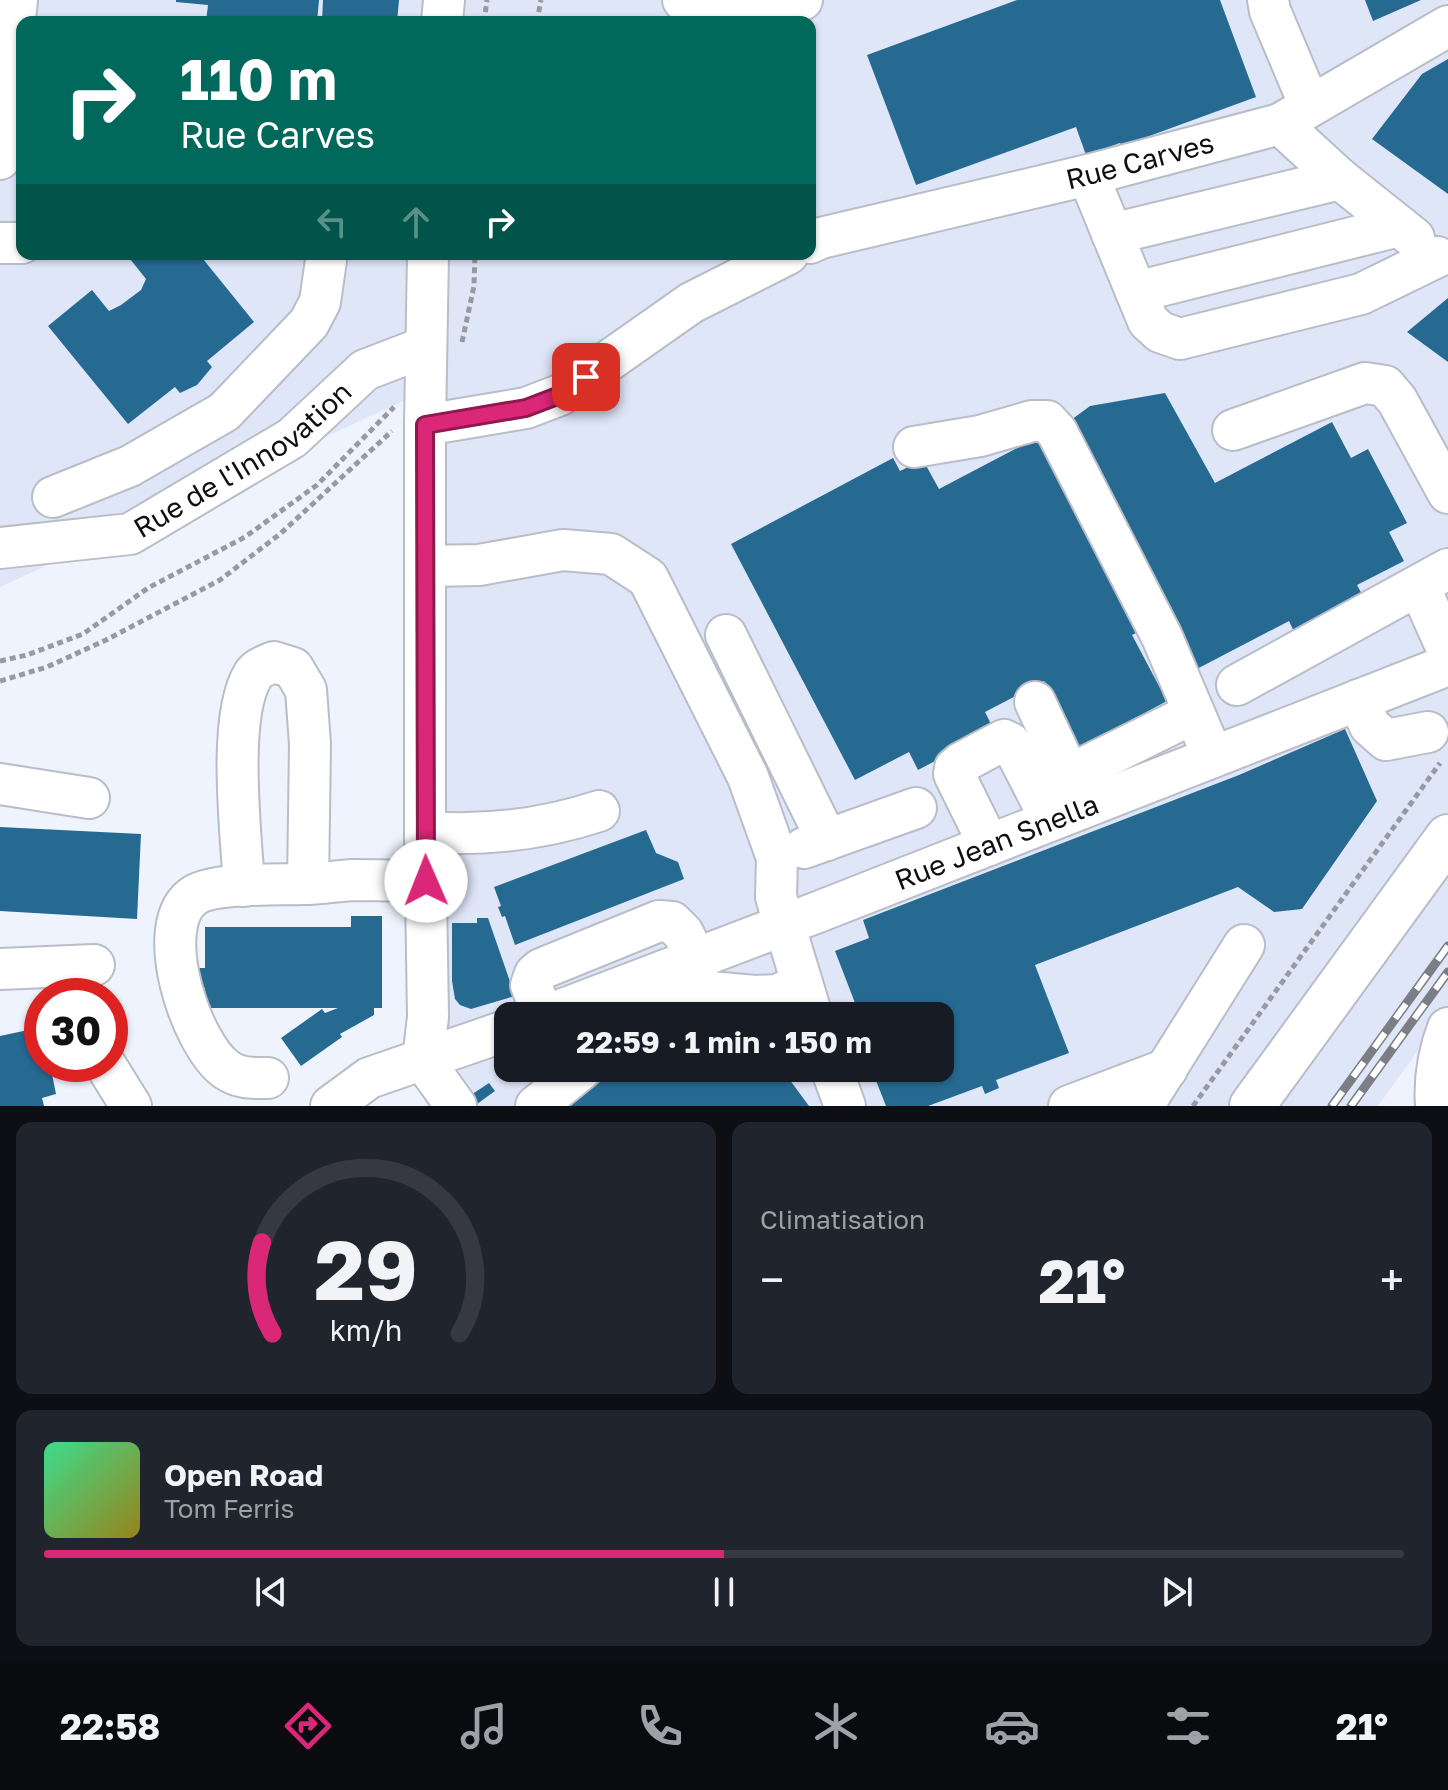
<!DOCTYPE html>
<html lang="fr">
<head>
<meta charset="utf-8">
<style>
	:root { --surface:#171b24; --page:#20242c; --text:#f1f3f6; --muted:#9ea1a6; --line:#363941; --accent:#db2777 }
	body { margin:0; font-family:"Golos Text",sans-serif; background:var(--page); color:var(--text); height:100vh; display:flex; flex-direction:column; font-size:30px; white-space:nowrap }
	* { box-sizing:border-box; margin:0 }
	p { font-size:26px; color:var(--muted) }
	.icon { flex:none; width:44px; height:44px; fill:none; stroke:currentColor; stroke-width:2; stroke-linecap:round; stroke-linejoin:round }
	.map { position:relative; height:1106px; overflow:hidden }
	.panel { display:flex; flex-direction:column; gap:16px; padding:16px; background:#0d0f14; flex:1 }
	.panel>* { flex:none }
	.hud { position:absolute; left:16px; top:16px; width:800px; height:244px; border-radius:16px; box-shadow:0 2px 6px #0004; background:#00695c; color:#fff; overflow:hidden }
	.speed { position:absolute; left:24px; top:978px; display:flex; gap:16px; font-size:40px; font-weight:700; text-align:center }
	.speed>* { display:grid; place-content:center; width:104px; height:104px; border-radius:50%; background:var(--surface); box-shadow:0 2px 6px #0004; line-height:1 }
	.speed .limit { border:12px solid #d22; background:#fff; color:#111 }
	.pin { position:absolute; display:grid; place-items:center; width:68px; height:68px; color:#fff; margin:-34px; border-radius:16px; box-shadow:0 4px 12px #0006 }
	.me { position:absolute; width:88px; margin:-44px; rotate:359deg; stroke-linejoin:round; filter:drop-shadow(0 0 6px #0008) }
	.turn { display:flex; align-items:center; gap:28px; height:168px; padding:0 32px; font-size:36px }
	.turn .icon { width:104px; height:104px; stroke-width:2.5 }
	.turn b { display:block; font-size:56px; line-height:68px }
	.lanes { display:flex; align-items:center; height:76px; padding:0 32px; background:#0003; justify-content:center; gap:40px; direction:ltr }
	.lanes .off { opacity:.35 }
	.big { font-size:60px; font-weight:700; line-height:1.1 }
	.panel .tile { flex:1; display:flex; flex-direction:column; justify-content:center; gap:12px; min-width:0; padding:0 28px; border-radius:16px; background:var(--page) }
	.panel .dial { align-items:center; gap:0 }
	.dial svg { height:208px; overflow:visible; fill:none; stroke:var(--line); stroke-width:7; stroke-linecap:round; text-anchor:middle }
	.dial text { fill:var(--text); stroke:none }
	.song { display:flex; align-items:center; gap:24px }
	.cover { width:96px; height:96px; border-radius:12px; background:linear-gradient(135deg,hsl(150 70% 55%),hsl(50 70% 35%)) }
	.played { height:8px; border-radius:4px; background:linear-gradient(90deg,var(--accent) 50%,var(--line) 50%) }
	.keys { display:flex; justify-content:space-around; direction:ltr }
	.heat { display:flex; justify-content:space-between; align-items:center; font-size:44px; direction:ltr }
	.panel .tiles { flex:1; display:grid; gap:16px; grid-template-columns:1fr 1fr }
	.tile:last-child { grid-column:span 2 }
	.trip { position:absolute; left:494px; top:1002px; width:460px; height:80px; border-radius:16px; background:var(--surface); box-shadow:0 2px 6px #0004; font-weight:700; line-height:80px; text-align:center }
	.tab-bar { display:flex; height:128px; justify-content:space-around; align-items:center; background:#090b0e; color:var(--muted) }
	.tab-bar .icon { width:56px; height:56px }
	.tab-bar .current { color:var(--accent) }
	.tab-bar b { font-size:36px; color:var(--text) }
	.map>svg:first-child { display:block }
	.built { fill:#dfe6f8; fill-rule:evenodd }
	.building { fill:#266a92 }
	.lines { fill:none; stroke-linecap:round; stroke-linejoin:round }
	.minor-casing { stroke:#b9bdc7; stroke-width:44 }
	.major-casing { stroke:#b9bdc7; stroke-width:48 }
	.path { stroke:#989aa3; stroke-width:5; stroke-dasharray:6 4; stroke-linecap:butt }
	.minor { stroke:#fff; stroke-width:40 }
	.major { stroke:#fff; stroke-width:44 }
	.rail-casing { stroke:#7b7e85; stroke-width:9 }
	.rail { stroke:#fff; stroke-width:6; stroke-dasharray:18; stroke-linecap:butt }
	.route-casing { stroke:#8e194d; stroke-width:20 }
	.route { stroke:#db2777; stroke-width:14 }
	.labels { text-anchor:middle; stroke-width:8; stroke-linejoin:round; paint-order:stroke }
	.street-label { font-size:28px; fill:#0e0f13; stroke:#fff }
</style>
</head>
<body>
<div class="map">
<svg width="1448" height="1106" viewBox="0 0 1448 1106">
	<rect width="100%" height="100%" fill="#eff3fe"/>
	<path class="built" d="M0 0H1448V1009L1378 1106H454L420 1059 425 391 0 587ZM22 22H810V254H22ZM508 1016H940V1068H508Z"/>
	<g class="building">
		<polygon points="176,0 319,0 317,22 206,22 208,5 176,2"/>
		<polygon points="323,0 399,0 397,22 322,22"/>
		<polygon points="1017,0 1220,0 1256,97 1122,146 1120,143 1086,155 1076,127 916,185 867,55"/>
		<polygon points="1365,0 1421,0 1373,21"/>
		<polygon points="1448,59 1448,194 1372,139 1422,74"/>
		<polygon points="133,254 199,254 254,322 207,361 212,367 197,385 180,393 175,387 128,424 48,326 92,290 109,311 121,305 141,290 146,279 130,259 134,256"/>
		<polygon points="1448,298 1448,362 1407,332"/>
		<polygon points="1165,393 1215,483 1332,422 1351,458 1368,449 1407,523 1389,532 1404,561 1357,585 1365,600 1296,636 1289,621 1193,671 1063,426 1090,406"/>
		<polygon points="1044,434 1146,628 1132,635 1167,701 1124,724 1127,729 1082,753 1044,681 985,712 994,730 918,770 909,752 855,780 731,544 893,458 900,471 923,460 939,489"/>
		<polygon points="1345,729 1377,801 1302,909 1274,912 1238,887 1035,965 1069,1053 996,1080 999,1088 985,1094 982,1086 928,1106 886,1106 873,1073 880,1068 940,1068 940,1016 860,1016 835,951 869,938 863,920 1239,775"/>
		<polygon points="0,827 141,834 137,919 0,911"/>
		<polygon points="646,830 656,853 678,862 684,879 515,945 505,916 502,917 498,907 501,906 494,887"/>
		<polygon points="351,916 382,916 382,1008 374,1008 374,1015 340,1034 342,1037 301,1066 281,1038 322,1009 325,1013 338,1008 205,1008 205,988 190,988 190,968 205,968 205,927 351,927"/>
		<polygon points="477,918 488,918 515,996 471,1009 460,1005 455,999 452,981 452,923 477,923"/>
		<polygon points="42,1027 42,1064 50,1064 56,1094 42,1098 44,1106 0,1106 0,1036"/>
		<polygon points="612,1068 781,1068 809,1106 561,1106"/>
		<polygon points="489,1083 495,1091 477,1104 471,1095"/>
	</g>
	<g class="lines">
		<g class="minor-casing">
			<g id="minor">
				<path d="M683 0C686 3 689 7 693 8 712 16 782 6 802 0"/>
				<polyline points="1268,0 1270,11 1310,106"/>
				<polyline points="442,22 444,0"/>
				<polyline points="1280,124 1340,179 1414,238"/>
				<polyline points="0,159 17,0"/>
				<polyline points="1088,175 1148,321 1160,332 1180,339 1361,294 1437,257"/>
				<polyline points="1112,234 1340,179"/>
				<polyline points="0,243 22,243"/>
				<path id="s1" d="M810 243 821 238 1088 175 1280 124 1448 26"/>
				<polyline points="1136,292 1399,226"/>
				<polyline points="425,425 526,408 560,395 691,303 788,254"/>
				<polyline points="1233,430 1365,383 1385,386 1397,400 1448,493"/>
				<polyline points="914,447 980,436 1032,421 1047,421 1057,432 1162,637 1213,757"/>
				<polyline points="53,497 130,466 224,412 309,323 320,302 326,260"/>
				<path id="s2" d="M0 548 130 534 292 438 365 370 425 347"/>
				<polyline points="426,566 479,565 563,550 611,554 648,578 748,777 777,858 776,897 812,1016"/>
				<polyline points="1419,586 1448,651"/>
				<polyline points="726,635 827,840"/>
				<polyline points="1237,685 1448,569"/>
				<polyline points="1358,700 1370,726 1386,740 1428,732"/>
				<polyline points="1035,702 1081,800"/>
				<polyline points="1069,775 1194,713"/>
				<polyline points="0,784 89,798"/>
				<path d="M425 832C484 836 542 830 599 811"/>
				<polyline points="989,845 954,774 955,768 961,763 1004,740 1010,743 1016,752 1051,820"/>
				<polyline points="804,848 916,808"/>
				<path d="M244 886C241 834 227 717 253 675 257 668 267 665 274 662L293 668 306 690 310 744 308 884"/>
				<polyline points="0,969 94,965"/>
				<polyline points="543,1016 531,985 535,974 541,969 659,921 672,922 683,933 696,959"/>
				<path id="s3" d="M545 1016 818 912 1448 665"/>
				<polyline points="650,1016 677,998 699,991 755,996 778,995 802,983"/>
				<polyline points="423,1060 428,1017 425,832 425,425 428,254"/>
				<polyline points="423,1060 456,1106"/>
				<polyline points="105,1064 131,1106"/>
				<polyline points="831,1068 845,1106"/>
				<path d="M268 1078C253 1078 240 1079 227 1070 191 1046 150 923 195 895 216 882 279 885 304 884 320 884 336 881 353 880 377 880 401 881 426 881"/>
				<polyline points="331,1106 369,1078 508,1030"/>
				<polyline points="536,1106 583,1068"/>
				<polyline points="1069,1106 1167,1069"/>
				<polyline points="1143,1106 1244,945"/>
				<path d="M1436 1106C1434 1078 1438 1054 1448 1028"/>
			</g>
		</g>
		<g class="major-casing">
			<polyline id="major" points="1252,1106 1448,837"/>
		</g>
		<g class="path">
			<polyline points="484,22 487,0"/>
			<polyline points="537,22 541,0"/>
			<polyline points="462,342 474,286 475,254"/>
			<polyline points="0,661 27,655 83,634 148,588 245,537 317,485 394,407"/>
			<polyline points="0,681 47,667 106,640 220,580 280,534 392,431"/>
			<polyline points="1193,1106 1440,763"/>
		</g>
		<use href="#minor" class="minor"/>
		<use href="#major" class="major"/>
		<g class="rail-casing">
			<g id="rail">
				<polyline points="1332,1106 1448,946"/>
				<polyline points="1351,1106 1448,972"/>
			</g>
		</g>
		<use href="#rail" class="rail"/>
	</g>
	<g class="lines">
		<g class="route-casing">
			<polyline id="route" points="426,881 425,425 526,408 560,395 586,377"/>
		</g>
		<use href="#route" class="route"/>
	</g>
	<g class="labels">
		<g class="street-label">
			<text dy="10" stroke="none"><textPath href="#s1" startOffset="340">Rue Carves</textPath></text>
			<text dy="10" stroke="none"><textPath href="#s2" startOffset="266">Rue de l'Innovation</textPath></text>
			<text dy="10" stroke="none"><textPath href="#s3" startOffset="484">Rue Jean Snella</textPath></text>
		</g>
	</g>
</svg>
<div class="speed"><div class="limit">30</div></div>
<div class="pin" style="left:586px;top:377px;background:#d93025"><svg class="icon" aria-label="arrive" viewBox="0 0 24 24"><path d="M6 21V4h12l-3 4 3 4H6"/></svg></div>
<svg class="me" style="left:426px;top:881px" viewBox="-20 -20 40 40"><circle r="19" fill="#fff"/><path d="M0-13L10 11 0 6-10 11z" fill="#db2777"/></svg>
<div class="trip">22:59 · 1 min · 150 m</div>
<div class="hud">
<div class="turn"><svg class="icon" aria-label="right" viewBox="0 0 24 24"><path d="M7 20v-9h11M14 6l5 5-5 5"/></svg><div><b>110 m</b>Rue Carves</div></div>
<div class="lanes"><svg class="icon off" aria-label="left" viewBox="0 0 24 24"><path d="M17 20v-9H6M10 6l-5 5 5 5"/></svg><svg class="icon off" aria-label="ahead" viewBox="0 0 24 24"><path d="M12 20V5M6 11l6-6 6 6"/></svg><svg class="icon" aria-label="right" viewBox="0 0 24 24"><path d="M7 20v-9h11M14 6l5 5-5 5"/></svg></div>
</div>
</div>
<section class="panel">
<div class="tiles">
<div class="tile dial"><svg viewBox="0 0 100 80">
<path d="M14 69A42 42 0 1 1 86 69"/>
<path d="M14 69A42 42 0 0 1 10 34" stroke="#db2777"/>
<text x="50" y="56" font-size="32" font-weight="700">29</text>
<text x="50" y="72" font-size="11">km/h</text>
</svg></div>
<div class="tile"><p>Climatisation</p>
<div class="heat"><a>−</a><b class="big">21°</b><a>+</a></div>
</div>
<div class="tile">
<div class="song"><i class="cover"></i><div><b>Open Road</b><p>Tom Ferris</p></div></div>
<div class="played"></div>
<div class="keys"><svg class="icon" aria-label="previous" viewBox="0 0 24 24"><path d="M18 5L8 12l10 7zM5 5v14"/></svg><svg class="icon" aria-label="pause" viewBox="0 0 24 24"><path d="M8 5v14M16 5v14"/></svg><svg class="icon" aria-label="next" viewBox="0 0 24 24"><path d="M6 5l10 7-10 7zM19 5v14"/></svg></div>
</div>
</div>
</section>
<nav class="tab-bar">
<b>22:58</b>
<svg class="icon current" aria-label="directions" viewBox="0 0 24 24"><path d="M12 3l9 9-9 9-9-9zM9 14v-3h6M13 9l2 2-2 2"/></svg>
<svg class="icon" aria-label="music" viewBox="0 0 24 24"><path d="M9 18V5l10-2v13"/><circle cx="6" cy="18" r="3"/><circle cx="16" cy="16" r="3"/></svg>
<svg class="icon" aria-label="phone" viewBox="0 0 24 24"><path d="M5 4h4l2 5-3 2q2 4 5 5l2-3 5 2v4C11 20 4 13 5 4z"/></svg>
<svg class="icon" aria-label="climate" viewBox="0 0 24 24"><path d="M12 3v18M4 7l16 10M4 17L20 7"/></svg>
<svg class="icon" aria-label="car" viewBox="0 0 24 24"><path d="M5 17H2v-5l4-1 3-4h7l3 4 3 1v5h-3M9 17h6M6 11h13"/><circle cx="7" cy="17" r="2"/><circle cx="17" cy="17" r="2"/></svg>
<svg class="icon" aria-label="filters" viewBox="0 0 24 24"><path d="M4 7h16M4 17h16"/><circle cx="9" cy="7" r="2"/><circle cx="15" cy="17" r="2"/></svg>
<b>21°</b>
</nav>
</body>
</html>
